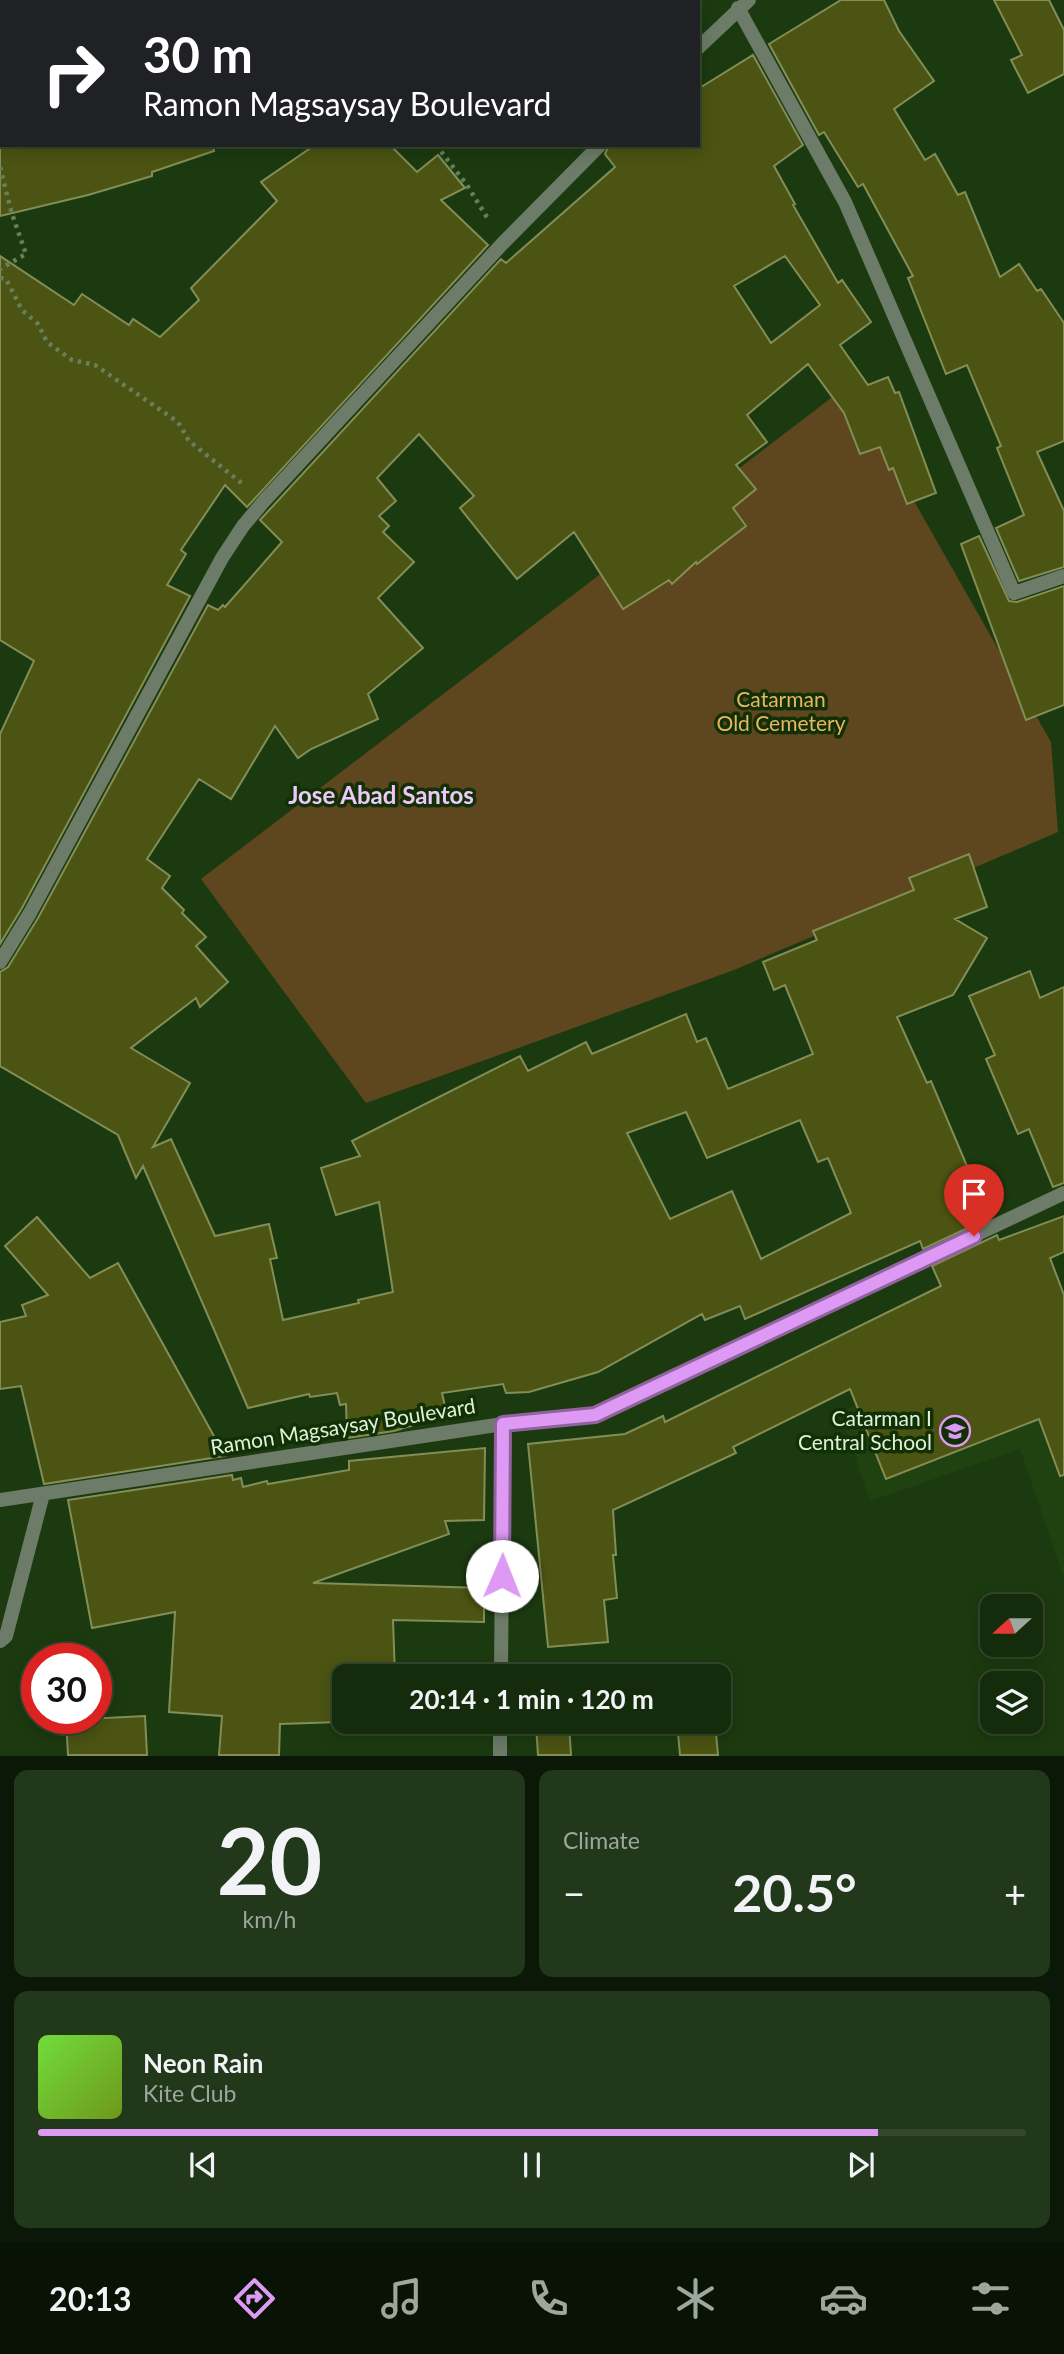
<!DOCTYPE html>
<html lang="en">
<head>
<meta charset="utf-8">
<style>
	:root { --surface:#152c0c; --page:#22381a; --text:#f1f3f6; --muted:#9da79d; --line:#34482d; --accent:#dd99f3 }
	body { margin:0; font-family:Lato,sans-serif; background:var(--page); color:var(--text); height:100vh; display:flex; flex-direction:column; font-size:26px; white-space:nowrap }
	* { box-sizing:border-box; margin:0 }
	p { font-size:23px; color:var(--muted) }
	.icon { flex:none; width:38px; height:38px; fill:none; stroke:currentColor; stroke-width:2; stroke-linecap:round; stroke-linejoin:round }
	.map { position:relative; height:1756px; overflow:hidden }
	.panel { display:flex; flex-direction:column; gap:14px; padding:14px; background:#0c1807; flex:1 }
	.panel>* { flex:none }
	.guide { position:absolute; left:0px; top:0px; width:700px; height:147px; box-shadow:0 4px 18px #0003,0 0 0 2px var(--line); background:#202124; color:#fff; overflow:hidden }
	.needle { width:46px; rotate:249deg }
	.tools { position:absolute; left:980px; top:1594px; display:grid; gap:14px }
	.tools a { display:grid; place-items:center; width:63px; height:63px; border-radius:14px; background:var(--surface); box-shadow:0 4px 18px #0003,0 0 0 2px var(--line); font-size:35px }
	.speed { position:absolute; left:21px; top:1643px; display:flex; gap:14px; font-size:35px; font-weight:700; text-align:center }
	.speed>* { display:grid; place-content:center; width:91px; height:91px; border-radius:50%; background:var(--surface); box-shadow:0 4px 18px #0003,0 0 0 2px var(--line); line-height:1 }
	.speed .limit { border:10px solid #d22; background:#fff; color:#111 }
	.pin { position:absolute; display:grid; place-items:center; width:60px; height:60px; color:#fff; margin:-72px -30px; border-radius:50% 50% 50% 0; rotate:-45deg; box-shadow:0 0 7px #0007 }
	.pin .icon { rotate:45deg }
	.me { position:absolute; width:77px; margin:-38px; rotate:1deg; stroke-linejoin:round; filter:drop-shadow(0 0 5px #0008) }
	.turn { display:flex; align-items:center; gap:24px; height:147px; padding:0 28px; font-size:32px }
	.turn .icon { width:91px; height:91px; stroke-width:2.5 }
	.turn b { display:block; font-size:49px; line-height:60px }
	.big { font-size:52px; font-weight:700; line-height:1.1 }
	.panel .tile { flex:1; display:flex; flex-direction:column; justify-content:center; gap:10px; min-width:0; padding:0 24px; border-radius:14px; background:var(--page) }
	.panel .dial { align-items:center; gap:0 }
	.dial b { font-size:91px; line-height:1 }
	.song { display:flex; align-items:center; gap:21px }
	.cover { width:84px; height:84px; border-radius:10px; background:linear-gradient(135deg,hsl(100 70% 55%),hsl(80 70% 35%)) }
	.played { height:7px; border-radius:4px; background:linear-gradient(90deg,var(--accent) 85%,var(--line) 85%) }
	.keys { display:flex; justify-content:space-around; direction:ltr }
	.heat { display:flex; justify-content:space-between; align-items:center; font-size:38px; direction:ltr }
	.panel .tiles { flex:1; display:grid; gap:14px; grid-template-columns:1fr 1fr }
	.tile:last-child { grid-column:span 2 }
	.trip { position:absolute; left:332px; top:1664px; width:399px; height:70px; border-radius:14px; background:var(--surface); box-shadow:0 4px 18px #0003,0 0 0 2px var(--line); font-weight:700; line-height:70px; text-align:center }
	.tab-bar { display:flex; height:112px; justify-content:space-around; align-items:center; background:#081205; color:var(--muted) }
	.tab-bar .icon { width:49px; height:49px }
	.tab-bar .active { color:var(--accent) }
	.tab-bar b { font-size:32px; color:var(--text) }
	.map>svg:first-child { display:block }
	.built { fill:#1f4210 }
	.green { fill:#5e461e }
	.building { fill:#4b5412; stroke:#838e57; stroke-width:2; fill-rule:evenodd }
	.lines { fill:none; stroke-linecap:round; stroke-linejoin:round }
	.path { stroke:#66805c; stroke-width:4.5; stroke-dasharray:3.5 5; stroke-linecap:butt }
	.service { stroke:#6d7c68; stroke-width:14 }
	.minor { stroke:#6d7c68; stroke-width:14 }
	.route-casing { stroke:#90639e; stroke-width:18 }
	.route { stroke:#dd99f3; stroke-width:12 }
	.labels { text-anchor:middle; stroke-width:7; stroke-linejoin:round; paint-order:stroke }
	.park-label { font-size:21px; fill:#e9b561; stroke:#123005 }
	.poi-label { font-size:21px; fill:#dff1d8; stroke:#123005; text-anchor:end }
	.street-label { font-size:21px; fill:#dff1d8; stroke:#123005 }
	.quarter-label { font-size:24px; font-weight:bold; fill:#eec8fb; stroke:#123005 }
</style>
</head>
<body>
<div class="map">
<svg width="1064" height="1756" viewBox="0 0 1064 1756">
	<rect width="100%" height="100%" fill="#1c3a10"/>
	<polygon class="built" points="1064,1306 1064,1578 1020,1449 870,1501 840,1412"/>
	<polygon class="green" points="848,385 1051,742 1058,832 734,970 366,1103 201,879"/>
	<g class="building">
		<polygon points="841,0 884,0 899,31 934,81 894,109 925,160 935,154 958,195 965,192 1000,277 1019,264 1037,291 1041,289 1064,323 1064,441 1037,452 1064,511 1064,567 1019,581 996,528 1024,515 997,448 1001,446 967,365 946,374 908,278 913,276 863,184 858,187 824,132 819,135 769,44"/>
		<polygon points="994,0 1049,0 1064,30 1064,74 1028,93 1011,60 1022,55"/>
		<path d="M753 55 803 145 774 166 795 204 793 205 838 283 842 280 871 322 840 345 868 385 888 377 895 393 899 392 936 493 907 504 893 468 889 470 880 447 860 454 844 413 808 364 747 415 767 442 736 465 756 489 733 508 746 526 697 564 696 562 672 584 669 580 623 609 574 532 517 579 460 508 474 496 419 434 377 478 396 501 379 516 389 526 383 532 414 562 378 598 423 648 368 694 378 719 311 749 298 758 275 726 231 799 199 779 147 859 170 876 162 888 184 910 182 913 206 937 196 946 228 982 200 1007 196 998 131 1048 190 1083 153 1147 171 1139 215 1236 269 1224 277 1258 270 1259 283 1320 359 1303 358 1300 393 1292 379 1202 336 1215 321 1168 360 1156 352 1141 520 1056 528 1071 586 1042 592 1054 686 1014 697 1042 706 1038 728 1089 813 1054 785 985 774 990 763 962 817 940 813 931 914 890 909 878 969 854 987 907 955 919 987 938 953 995 897 1017 927 1083 931 1081 989 1218 923 1249 920 1241 745 1319 740 1306 705 1320 702 1314 598 1372 529 1392 506 1393 503 1384 442 1393 447 1415 394 1431 347 1438 346 1404 340 1405 337 1393 310 1397 309 1394 248 1408 143 1166 136 1178 118 1135 0 1066V972L8 967 38 918 208 605 218 610 223 605 225 607 282 542 260 520 501 259 506 263 615 167 605 154 609 145H698V89ZM785 256 820 305 771 343 734 286ZM686 1112 707 1158 800 1120 818 1162 828 1158 851 1213 761 1259 732 1191 670 1219 627 1133Z"/>
		<polygon points="0,145 213,145 214,151 152,172 152,176 88,195 0,216"/>
		<polygon points="315,145 390,145 417,172 438,155 465,188 441,200 488,245 247,507 225,485 181,550 186,554 167,585 190,596 22,908 0,944 0,734 34,661 0,640 0,256 74,305 82,294 129,325 133,319 160,337 199,300 191,288 277,201 261,182"/>
		<polygon points="979,536 1009,601 1017,602 1064,586 1064,705 1026,720 961,544"/>
		<polygon points="1030,971 1040,998 1064,987 1064,1183 1053,1187 1029,1129 1018,1134 986,1059 995,1055 969,996"/>
		<polygon points="1064,1216 1064,1252 1050,1258 1064,1295 1064,1475 1060,1476 1039,1419 886,1479 850,1389 733,1447 736,1453 613,1510 616,1555 613,1555 617,1598 604,1600 608,1642 548,1647 528,1444 625,1434 663,1416 665,1422 941,1286 932,1266 997,1235 999,1240"/>
		<polygon points="37,1217 90,1278 118,1263 225,1456 44,1484 21,1386 0,1389 0,1322 26,1316 22,1305 48,1295 5,1246"/>
		<polygon points="485,1448 484,1520 445,1521 449,1534 313,1583 484,1588 484,1622 393,1620 395,1676 337,1676 339,1722 280,1724 279,1755 219,1755 222,1716 169,1712 175,1612 92,1628 68,1500 232,1475 233,1480 241,1478 243,1487 267,1481 268,1484 349,1470 349,1461"/>
		<polygon points="145,1716 147,1755 68,1755 66,1720"/>
		<polygon points="677,1722 715,1722 718,1755 680,1755"/>
		<polygon points="569,1724 571,1755 538,1755 536,1725"/>
	</g>
	<g class="lines">
		<g class="path">
			<polyline points="398,2 402,0"/>
			<polyline points="0,133 2,133"/>
			<polyline points="436,145 467,185 488,219"/>
			<polyline points="0,167 12,214 26,254 0,269"/>
			<polyline points="0,278 6,279 22,310 38,324 47,342 72,360 95,365 178,422 189,441 244,485"/>
		</g>
		<polyline class="service" points="0,1641 6,1636 43,1494"/>
		<g class="minor">
			<polyline points="35,2 40,0"/>
			<polyline points="738,8 845,202 1014,593 1064,576"/>
			<polyline points="0,15 2,14"/>
			<polyline points="698,48 749,0"/>
			<polyline points="0,962 30,913 222,558 243,526 264,501 503,243 600,145"/>
			<polyline points="0,1500 503,1424 595,1415 1064,1193"/>
			<polyline points="501,1676 503,1424"/>
			<polyline points="500,1756 500,1722"/>
		</g>
	</g>
	<g class="lines">
		<g class="route-casing">
			<polyline id="route" points="502,1576 503,1424 595,1415 974,1236"/>
		</g>
		<use href="#route" class="route"/>
	</g>
	<defs>
		<g id="school-ring" transform="scale(1.575)"><circle r="9.5" fill="#123005" stroke="#dd99f3" stroke-width="1.5"/><path d="M0-5L7-2L0 1L-7-2ZM-4 1L0 2.5L4 1V4Q0 6-4 4Z" fill="#dd99f3"/></g>
	</defs>
	<g fill-rule="evenodd">
		<use href="#school-ring" x="955" y="1431"/>
	</g>
	<g class="labels">
		<g class="park-label">
			<text x="781" y="707">Catarman<tspan x="781" dy="24">Old Cemetery</tspan></text>
		</g>
		<g class="poi-label">
			<text x="932" y="1426">Catarman I<tspan x="932" dy="24">Central School</tspan></text>
		</g>
		<g class="street-label">
			<text transform="translate(343 1427) rotate(-9)" y="7">Ramon Magsaysay Boulevard</text>
		</g>
		<g class="quarter-label">
			<text x="381" y="804">Jose Abad Santos</text>
		</g>
	</g>
</svg>
<div class="tools">
<a><svg class="needle" viewBox="-14 -14 28 28"><path d="M0-13l5 13h-10z" fill="#e53935"/><path d="M0 13l5-13h-10z" fill="#9da79d"/></svg></a>
<a><svg class="icon" aria-label="layers" viewBox="0 0 24 24"><path d="M12 4l9 5-9 5-9-5zM3 14l9 5 9-5"/></svg></a>
</div>
<div class="speed"><div class="limit">30</div></div>
<div class="pin" style="left:974px;top:1236px;background:#d93025"><svg class="icon" aria-label="arrive" viewBox="0 0 24 24"><path d="M6 21V4h12l-3 4 3 4H6"/></svg></div>
<svg class="me" style="left:502px;top:1576px" viewBox="-20 -20 40 40"><circle r="19" fill="#fff"/><path d="M0-13L10 11 0 6-10 11z" fill="#dd99f3"/></svg>
<div class="trip">20:14 · 1 min · 120 m</div>
<div class="guide">
<div class="turn"><svg class="icon" aria-label="right" viewBox="0 0 24 24"><path d="M7 20v-9h11M14 6l5 5-5 5"/></svg><div><b>30 m</b>Ramon Magsaysay Boulevard</div></div>
</div>
</div>
<section class="panel">
<div class="tiles">
<div class="tile dial"><b>20</b><p>km/h</p></div>
<div class="tile"><p>Climate</p>
<div class="heat"><a>−</a><b class="big">20.5°</b><a>+</a></div>
</div>
<div class="tile">
<div class="song"><i class="cover"></i><div><b>Neon Rain</b><p>Kite Club</p></div></div>
<div class="played"></div>
<div class="keys"><svg class="icon" aria-label="previous" viewBox="0 0 24 24"><path d="M18 5L8 12l10 7zM5 5v14"/></svg><svg class="icon" aria-label="pause" viewBox="0 0 24 24"><path d="M8 5v14M16 5v14"/></svg><svg class="icon" aria-label="next" viewBox="0 0 24 24"><path d="M6 5l10 7-10 7zM19 5v14"/></svg></div>
</div>
</div>
</section>
<nav class="tab-bar">
<b>20:13</b>
<svg class="icon active" aria-label="directions" viewBox="0 0 24 24"><path d="M12 3l9 9-9 9-9-9zM9 14v-3h6M13 9l2 2-2 2"/></svg>
<svg class="icon" aria-label="music" viewBox="0 0 24 24"><path d="M9 18V5l10-2v13"/><circle cx="6" cy="18" r="3"/><circle cx="16" cy="16" r="3"/></svg>
<svg class="icon" aria-label="phone" viewBox="0 0 24 24"><path d="M5 4h4l2 5-3 2q2 4 5 5l2-3 5 2v4C11 20 4 13 5 4z"/></svg>
<svg class="icon" aria-label="climate" viewBox="0 0 24 24"><path d="M12 3v18M4 7l16 10M4 17L20 7"/></svg>
<svg class="icon" aria-label="car" viewBox="0 0 24 24"><path d="M5 17H2v-5l4-1 3-4h7l3 4 3 1v5h-3M9 17h6M6 11h13"/><circle cx="7" cy="17" r="2"/><circle cx="17" cy="17" r="2"/></svg>
<svg class="icon" aria-label="filters" viewBox="0 0 24 24"><path d="M4 7h16M4 17h16"/><circle cx="9" cy="7" r="2"/><circle cx="15" cy="17" r="2"/></svg>
</nav>
</body>
</html>
